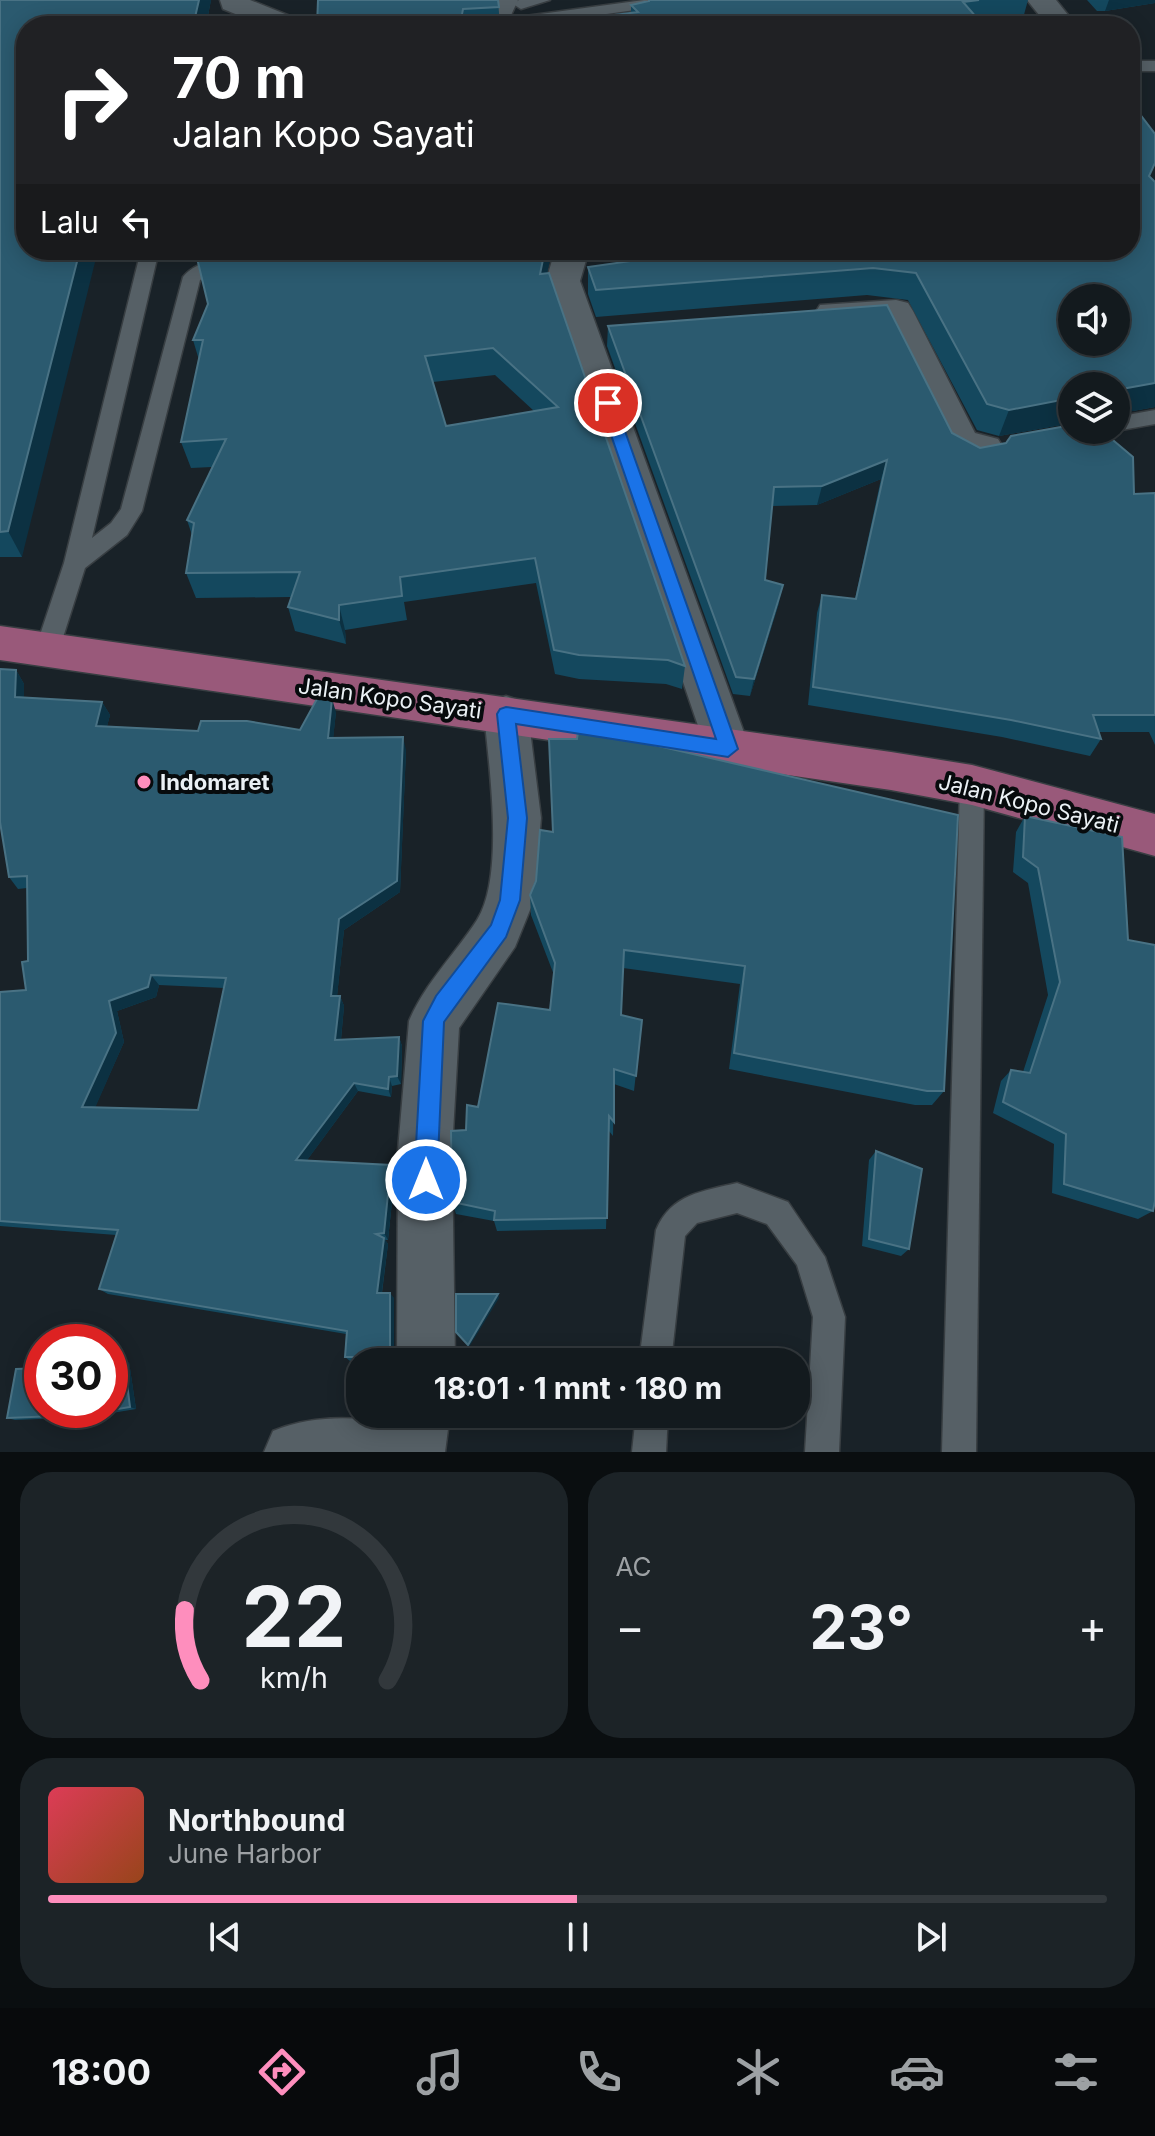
<!DOCTYPE html>
<html lang="id">
<head>
<meta charset="utf-8">
<style>
	:root { --surface:#131a1e; --page:#1c2327; --text:#f1f3f6; --muted:#9da1a4; --line:#32383c; --accent:#fe8ebd }
	body { margin:0; font-family:Inter,sans-serif; background:var(--page); color:var(--text); height:100vh; display:flex; flex-direction:column; font-size:30px; white-space:nowrap }
	* { box-sizing:border-box; margin:0 }
	p { font-size:26px; color:var(--muted) }
	.icon { flex:none; width:44px; height:44px; fill:none; stroke:currentColor; stroke-width:2; stroke-linecap:round; stroke-linejoin:round }
	.map { position:relative; height:1452px; overflow:hidden }
	.side { display:flex; flex-direction:column; gap:20px; padding:20px; background:#0a0e10; flex:1 }
	.side>* { flex:none }
	.top-card { position:absolute; left:16px; top:16px; width:1124px; height:244px; border-radius:32px; box-shadow:0 4px 20px #0003,0 0 0 2px var(--line); background:#202124; color:#fff; overflow:hidden }
	.fabs { position:absolute; left:1058px; top:284px; display:grid; gap:16px }
	.fabs a { display:grid; place-items:center; width:72px; height:72px; border-radius:50%; background:var(--surface); box-shadow:0 4px 20px #0003,0 0 0 2px var(--line); font-size:40px }
	.speed { position:absolute; left:24px; top:1324px; display:flex; gap:16px; font-size:40px; font-weight:700; text-align:center }
	.speed>* { display:grid; place-content:center; width:104px; height:104px; border-radius:50%; background:var(--surface); box-shadow:0 4px 20px #0003,0 0 0 2px var(--line); line-height:1 }
	.speed .limit { border:12px solid #d22; background:#fff; color:#111 }
	.pin { position:absolute; display:grid; place-items:center; width:68px; height:68px; color:#fff; margin:-34px; border:4px solid #fff; border-radius:50%; box-shadow:0 2px 8px #0007 }
	.me { position:absolute; width:88px; margin:-44px; rotate:0deg; stroke-linejoin:round; filter:drop-shadow(0 0 6px #0008) }
	.turn { display:flex; align-items:center; gap:28px; height:168px; padding:0 24px; font-size:36px }
	.turn .icon { width:104px; height:104px; stroke-width:2.5 }
	.turn b { display:block; font-size:56px; line-height:68px }
	.then { display:flex; align-items:center; height:76px; padding:0 24px; background:#0003; gap:16px; font-size:30px }
	.big { font-size:60px; font-weight:700; line-height:1.1 }
	.side .tile { flex:1; display:flex; flex-direction:column; justify-content:center; gap:12px; min-width:0; padding:0 28px; border-radius:32px; background:var(--page) }
	.side .dial { align-items:center; gap:0 }
	.dial svg { height:208px; overflow:visible; fill:none; stroke:var(--line); stroke-width:7; stroke-linecap:round; text-anchor:middle }
	.dial text { fill:var(--text); stroke:none }
	.song { display:flex; align-items:center; gap:24px }
	.cover { width:96px; height:96px; border-radius:12px; background:linear-gradient(135deg,hsl(350 70% 55%),hsl(20 70% 35%)) }
	.played { height:8px; border-radius:4px; background:linear-gradient(90deg,var(--accent) 50%,var(--line) 50%) }
	.keys { display:flex; justify-content:space-around; direction:ltr }
	.heat { display:flex; justify-content:space-between; align-items:center; font-size:44px; direction:ltr }
	.side .tiles { flex:1; display:grid; gap:20px; grid-template-columns:1fr 1fr }
	.tile:last-child { grid-column:span 2 }
	.trip { position:absolute; left:346px; top:1348px; width:464px; height:80px; border-radius:32px; background:var(--surface); box-shadow:0 4px 20px #0003,0 0 0 2px var(--line); font-weight:700; line-height:80px; text-align:center }
	.menu { display:flex; height:128px; justify-content:space-around; align-items:center; background:#080a0c; color:var(--muted) }
	.menu .icon { width:56px; height:56px }
	.menu .current { color:var(--accent) }
	.menu b { font-size:36px; color:var(--text) }
	.map>svg:first-child { display:block }
	.lines { fill:none; stroke-linecap:round; stroke-linejoin:round }
	.lane-casing { stroke:#383e42; stroke-width:3 }
	.street-casing { stroke:#383e42; stroke-width:3 }
	.primary-casing { stroke:#383e42; stroke-width:3 }
	.lane { fill:#566066; fill-rule:evenodd }
	.street { fill:#566066; fill-rule:evenodd }
	.primary { fill:#99597a; fill-rule:evenodd }
	.wall { fill:#14485e; fill-rule:evenodd }
	.shaded-wall { fill:#0c3142 }
	.building { fill:#2b5a6f; stroke:#497284; stroke-width:2; fill-rule:evenodd }
	.route { fill:#1a73e8; stroke:#114b97; stroke-width:2 }
	.poi-dot { fill:#fe8ebd; stroke:#070b0d; stroke-width:3 }
	.labels { text-anchor:middle; stroke-width:8; stroke-linejoin:round; paint-order:stroke }
	.street-label { font-size:22px; fill:#ebf1f5; stroke:#070b0d }
	.poi-label { font-size:22px; font-weight:bold; fill:#ebf1f5; stroke:#070b0d; text-anchor:start }
</style>
</head>
<body>
<div class="map">
<svg width="1155" height="1452" viewBox="0 0 1155 1452">
	<rect width="100%" height="100%" fill="#192228"/>
	<g class="lines">
		<g class="lane-casing">
			<g id="lane">
				<polygon points="519,0 550,0 521,9 513,4"/>
				<polygon points="644,0 684,0 677,4 522,26 510,22 518,17"/>
				<rect x="1130" y="61" width="25" height="10"/>
				<path d="M141 250H159L92 538 111 523 121 509 183 277C194 263 214 260 231 255L240 261 200 280 142 511 127 535 85 568 59 650 55 657H39L35 650 64 563Z"/>
				<polygon points="1155,410 1155,424 1116,431 1112,430 1116,430 1116,417"/>
				<polygon points="972,774 981,777 984,785 976,1452 942,1452 960,785 963,777"/>
				<path d="M737 1183 788 1202 825 1257 845 1317 839 1452H805L813 1317 797 1265 767 1224 737 1213 697 1223 685 1236 671 1362H639L656 1230C671 1194 703 1191 737 1183Z"/>
				<polygon points="636,1414 668,1414 666,1452 632,1452"/>
			</g>
		</g>
		<g class="street-casing">
			<g id="street">
				<polygon points="220,0 250,0 300,20 304,26 265,26 223,9"/>
				<polygon points="490,0 518,0 507,24 389,26 393,20 403,18 486,11"/>
				<polygon points="1027,0 1056,0 1077,26 1048,26"/>
				<polygon points="555,250 589,250 580,281 750,749 744,762 728,768 712,762 706,749 546,281"/>
				<polygon points="896,300 908,303 913,311 975,433 998,439 1004,449 998,459 974,465 948,451 884,323 832,324 820,321 815,313 820,305"/>
				<path d="M506 696 521 701 528 714 541 818 534 900 515 947 459 1028 452 1150 455 1362H397L398 1150 409 1021C425 983 455 954 477 920 505 876 489 765 484 714L491 701Z"/>
				<path d="M390 1414H450L445 1452H264L273 1431C311 1415 349 1417 389 1421Z"/>
			</g>
		</g>
		<g class="primary-casing">
			<polygon id="primary" points="0,626 891,752 972,765 1155,814 1155,856 972,805 891,790 0,660"/>
		</g>
		<use href="#lane" class="lane"/>
		<use href="#street" class="street"/>
		<use href="#primary" class="primary"/>
	</g>
	<g class="wall">
		<polygon points="0,0 211,0 206,26 26,26 22,557 0,557"/>
		<polygon points="498,0 500,26 317,26"/>
		<polygon points="649,0 1028,0 1022,22 984,26 631,13 631,5 649,1"/>
		<polygon points="1087,0 1155,0 1155,3 1105,11 1097,11"/>
		<polygon points="1150,177 1155,182 1155,407 1116,414 1116,386 1072,386 1072,423 999,436 977,430 908,300 867,295 596,317 588,294 588,267 626,262 620,250 1130,250"/>
		<path d="M197 250H552L547 273 685 666 682 689 666 684 579 679 555 674 536 583 404 602 407 620 345 630 346 644 295 631 288 607 291 597 196 598 186 573 192 535 187 520 212 467 191 468 181 442 199 360 193 340 208 304ZM495 375 534 411 446 426 433 382Z"/>
		<polygon points="608,326 952,433 980,448 1134,494 1155,493 1155,745 1149,732 1098,732 1101,739 1090,756 1002,737 808,705 817,613 822,595 855,599 881,479 817,505 772,506 765,580 779,603 750,696 733,694 607,346"/>
		<path d="M16 670 24 684V697L102 702 110 715 107 726 198 731 300 730 336 712 333 738 406 750 400 892 344 930 337 996H340L344 1006 341 1040 399 1037 402 1046 401 1084 392 1086 391 1097 358 1091 307 1160 391 1165 395 1173 388 1240H385L388 1244 382 1293 394 1298V1361H350L345 1357 346 1334 108 1294 99 1289 116 1235 0 1226V992L26 990 28 961 27 888 18 889 9 877ZM159 985 224 988 198 1110 95 1107 124 1042 117 1011 156 997Z"/>
		<polygon points="632,740 944,1091 932,1105 915,1105 729,1069 740,984 623,968 621,1015 642,1020 634,1091 614,1084 613,1136 609,1131 606,1229 497,1231 494,1221 456,1214 452,1202 466,1130 478,1107 550,1010 554,975 531,915 530,895 553,832"/>
		<polygon points="1025,816 1128,940 1153,1211 1138,1219 1052,1193 1054,1144 993,1113 1001,1081 1011,1070 1023,1072 1048,995 1028,883 1013,872 1016,832"/>
		<polygon points="876,1151 909,1249 901,1256 862,1246 869,1160"/>
		<polygon points="129,1362 136,1409 88,1417 15,1420 7,1418 42,1410"/>
	</g>
	<g class="shaded-wall">
		<polygon points="199,0 211,0 206,26 193,26"/>
		<polygon points="1109,0 1155,0 1155,3 1105,11"/>
		<polygon points="463,9 464,26 460,26"/>
		<polygon points="80,250 98,250 22,557 8,531"/>
		<polygon points="545,250 552,250 541,302 540,274"/>
		<polygon points="1155,383 1155,407 1116,414 1116,390"/>
		<polygon points="1072,398 1072,423 999,436 1009,410"/>
		<polygon points="887,460 881,479 817,505 822,486"/>
		<polygon points="783,585 779,603 750,696 754,679"/>
		<polygon points="339,605 345,630 346,644 339,620"/>
		<polygon points="16,670 24,684 24,710 15,697"/>
		<polygon points="332,699 336,712 332,750 328,738"/>
		<polygon points="102,702 110,715 104,738 96,726"/>
		<polygon points="403,737 406,750 400,892 344,930 336,1006 331,996 339,919"/>
		<polygon points="151,975 159,985 156,997 117,1011 124,1042 92,1115 82,1107 109,1001"/>
		<polygon points="340,996 344,1006 340,1049 335,1040"/>
		<polygon points="399,1037 402,1046 401,1084 397,1076"/>
		<polygon points="389,1077 392,1086 391,1097 388,1089"/>
		<polygon points="354,1083 358,1091 302,1167 296,1160"/>
		<polygon points="391,1165 395,1173 388,1240 384,1233"/>
		<polygon points="384,1238 388,1244 381,1298 377,1293"/>
		<polygon points="390,1293 394,1298 394,1361 390,1357"/>
		<polygon points="498,1294 499,1298 469,1347 468,1345"/>
		<polygon points="124,1360 129,1362 136,1409 130,1407"/>
	</g>
	<g class="building">
		<polygon points="0,0 199,0 193,26 26,26 26,250 80,250 8,531 0,532"/>
		<polygon points="318,0 498,0 499,7 463,9 460,26 317,26"/>
		<polygon points="649,0 979,0 963,2 984,26 527,26 638,12 631,5 649,1"/>
		<path d="M1130 101 1155 134V163L1149 176 1155 182V383L1116 390V386H1072V398L1009 410 987 404 916 273 873 268 596 290 588 267 638 260 634 250H1130ZM1072 298H1116V342H1072Z"/>
		<path d="M205 250H545L540 274 549 273 685 666 668 660 579 655 554 650 535 558 400 577 402 596 339 605V620L288 607 300 572 186 573 194 523 187 520 226 439 181 442 203 340H193L208 304 196 254ZM493 348 558 407 446 426 425 356Z"/>
		<polygon points="887,305 952,433 980,448 1006,443 1011,436 1072,425 1072,430 1101,430 1133,457 1134,494 1155,493 1155,715 1093,715 1101,739 1011,720 813,687 822,595 856,599 887,460 822,486 774,487 765,580 783,585 754,679 736,677 608,326"/>
		<path d="M0 669 16 670 15 697 102 702 96 726 198 731 201 721H247L300 730 318 697 332 699 328 738 403 737 397 881 339 919 331 996H340L335 1040 399 1037 397 1076 389 1077 388 1089 354 1083 296 1160 391 1165 384 1233 376 1234 384 1238 377 1293H390V1357H345L347 1331 99 1289 118 1230 0 1221V992L26 990 22 962 28 961 27 876 9 877 0 822ZM151 975 226 978 198 1110 82 1107 116 1033 109 1001 148 987Z"/>
		<polygon points="579,725 632,733 632,740 958,815 944,1091 927,1091 734,1053 745,966 624,950 621,1015 642,1020 636,1076 614,1069 614,1122 609,1116 607,1218 494,1220 495,1211 452,1202 451,1131 466,1130 467,1105 478,1107 498,1003 550,1010 555,963 530,895 536,881 540,830 553,832 549,739 577,739"/>
		<polygon points="1025,816 1122,837 1128,940 1155,945 1155,1201 1153,1211 1064,1184 1066,1134 1003,1102 1011,1070 1030,1073 1060,982 1038,868 1023,857"/>
		<polygon points="876,1151 922,1169 909,1249 869,1239"/>
		<polygon points="456,1294 498,1294 468,1345 456,1332"/>
		<polygon points="110,1360 124,1360 130,1407 82,1415 7,1418 16,1369 42,1368 42,1410 110,1410"/>
	</g>
	<polygon class="route" points="608,397 615,403 738,749 728,757 516,724 527,818 520,900 506,937 444,1022 437,1180 434,1188 426,1191 418,1188 414,1180 423,1021 436,996 491,925 500,900 508,818 497,714 500,709 506,707 716,739 600,403"/>
	<circle class="poi-dot" cx="144" cy="782" r="8"/>
	<g class="labels">
		<g class="street-label">
			<text transform="translate(390 698) rotate(8)" y="8">Jalan Kopo Sayati</text>
			<text transform="translate(1029 803) rotate(14)" y="8">Jalan Kopo Sayati</text>
		</g>
		<g class="poi-label">
			<text x="160" y="790">Indomaret</text>
		</g>
	</g>
</svg>
<div class="fabs">
<a><svg class="icon" aria-label="sound" viewBox="0 0 24 24"><path d="M4 9h4l5-4v14l-5-4H4zM17 9q2 3 0 6"/></svg></a>
<a><svg class="icon" aria-label="layers" viewBox="0 0 24 24"><path d="M12 4l9 5-9 5-9-5zM3 14l9 5 9-5"/></svg></a>
</div>
<div class="speed"><div class="limit">30</div></div>
<div class="pin" style="left:608px;top:403px;background:#d93025"><svg class="icon" aria-label="arrive" viewBox="0 0 24 24"><path d="M6 21V4h12l-3 4 3 4H6"/></svg></div>
<svg class="me" style="left:426px;top:1180px" viewBox="-20 -20 40 40"><circle r="17" fill="#1a73e8" stroke="#fff" stroke-width="3"/><path d="M0-11L8 9 0 5-8 9z" fill="#fff"/></svg>
<div class="trip">18:01 · 1 mnt · 180 m</div>
<div class="top-card">
<div class="turn"><svg class="icon" aria-label="right" viewBox="0 0 24 24"><path d="M7 20v-9h11M14 6l5 5-5 5"/></svg><div><b>70 m</b>Jalan Kopo Sayati</div></div>
<div class="then">Lalu<svg class="icon" aria-label="left" viewBox="0 0 24 24"><path d="M17 20v-9H6M10 6l-5 5 5 5"/></svg></div>
</div>
</div>
<section class="side">
<div class="tiles">
<div class="tile dial"><svg viewBox="0 0 100 80">
<path d="M14 69A42 42 0 1 1 86 69"/>
<path d="M14 69A42 42 0 0 1 8 42" stroke="#fe8ebd"/>
<text x="50" y="56" font-size="32" font-weight="700">22</text>
<text x="50" y="72" font-size="11">km/h</text>
</svg></div>
<div class="tile"><p>AC</p>
<div class="heat"><a>−</a><b class="big">23°</b><a>+</a></div>
</div>
<div class="tile">
<div class="song"><i class="cover"></i><div><b>Northbound</b><p>June Harbor</p></div></div>
<div class="played"></div>
<div class="keys"><svg class="icon" aria-label="previous" viewBox="0 0 24 24"><path d="M18 5L8 12l10 7zM5 5v14"/></svg><svg class="icon" aria-label="pause" viewBox="0 0 24 24"><path d="M8 5v14M16 5v14"/></svg><svg class="icon" aria-label="next" viewBox="0 0 24 24"><path d="M6 5l10 7-10 7zM19 5v14"/></svg></div>
</div>
</div>
</section>
<nav class="menu">
<b>18:00</b>
<svg class="icon current" aria-label="directions" viewBox="0 0 24 24"><path d="M12 3l9 9-9 9-9-9zM9 14v-3h6M13 9l2 2-2 2"/></svg>
<svg class="icon" aria-label="music" viewBox="0 0 24 24"><path d="M9 18V5l10-2v13"/><circle cx="6" cy="18" r="3"/><circle cx="16" cy="16" r="3"/></svg>
<svg class="icon" aria-label="phone" viewBox="0 0 24 24"><path d="M5 4h4l2 5-3 2q2 4 5 5l2-3 5 2v4C11 20 4 13 5 4z"/></svg>
<svg class="icon" aria-label="climate" viewBox="0 0 24 24"><path d="M12 3v18M4 7l16 10M4 17L20 7"/></svg>
<svg class="icon" aria-label="car" viewBox="0 0 24 24"><path d="M5 17H2v-5l4-1 3-4h7l3 4 3 1v5h-3M9 17h6M6 11h13"/><circle cx="7" cy="17" r="2"/><circle cx="17" cy="17" r="2"/></svg>
<svg class="icon" aria-label="filters" viewBox="0 0 24 24"><path d="M4 7h16M4 17h16"/><circle cx="9" cy="7" r="2"/><circle cx="15" cy="17" r="2"/></svg>
</nav>
</body>
</html>
